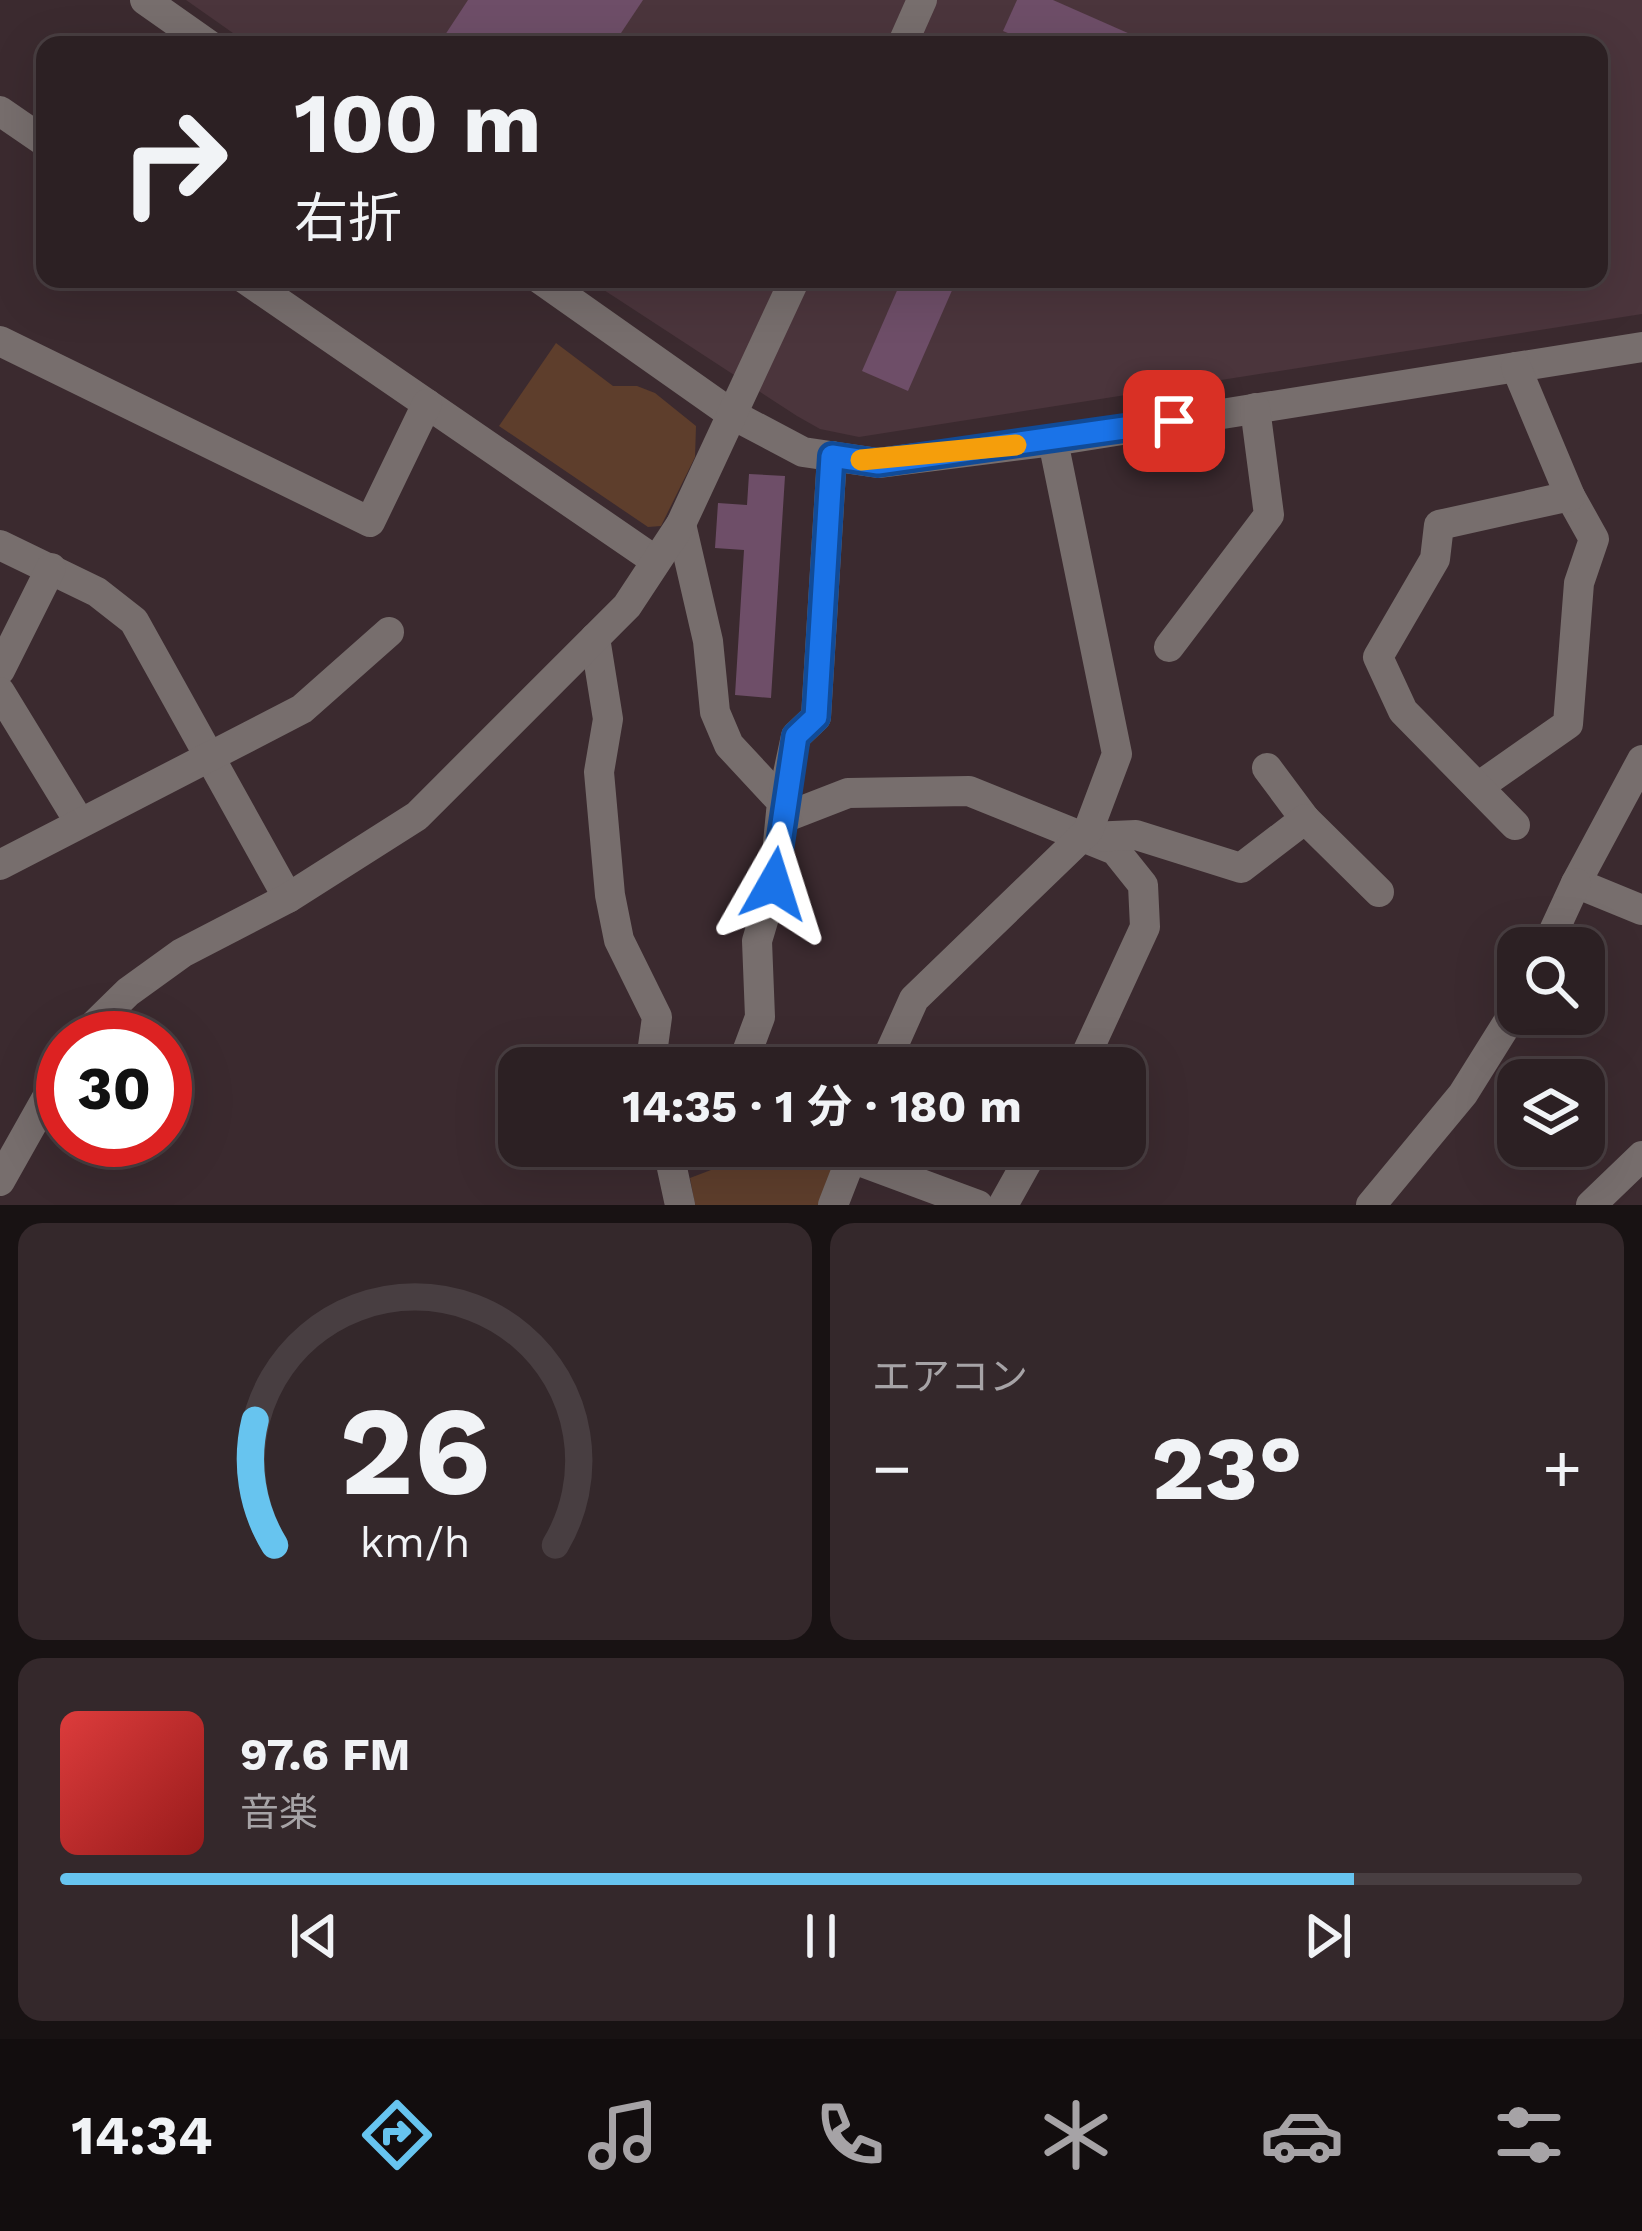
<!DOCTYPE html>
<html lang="ja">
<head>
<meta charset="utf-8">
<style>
	:root { --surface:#2c2023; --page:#34282b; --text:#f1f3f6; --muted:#a6a3a6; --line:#483e41; --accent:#67c4ef }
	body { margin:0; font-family:"Work Sans","Noto Sans JP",sans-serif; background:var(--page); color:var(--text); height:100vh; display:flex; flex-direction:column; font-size:45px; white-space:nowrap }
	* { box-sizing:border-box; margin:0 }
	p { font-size:39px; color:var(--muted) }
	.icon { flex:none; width:66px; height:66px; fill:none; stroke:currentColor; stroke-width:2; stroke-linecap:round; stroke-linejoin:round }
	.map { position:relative; height:1205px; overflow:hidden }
	.panel { display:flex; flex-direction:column; gap:18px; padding:18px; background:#181213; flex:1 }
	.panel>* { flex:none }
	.banner { position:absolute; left:36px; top:36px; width:1572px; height:252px; border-radius:24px; box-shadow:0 12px 48px #0002,0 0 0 3px var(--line); background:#2c2023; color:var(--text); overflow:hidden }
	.tools { position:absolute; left:1497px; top:927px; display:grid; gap:24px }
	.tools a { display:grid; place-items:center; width:108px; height:108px; border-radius:24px; background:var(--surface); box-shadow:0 12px 48px #0002,0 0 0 3px var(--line); font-size:60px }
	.speed { position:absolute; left:36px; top:1011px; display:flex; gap:24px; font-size:60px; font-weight:700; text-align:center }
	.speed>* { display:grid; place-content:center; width:156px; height:156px; border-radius:50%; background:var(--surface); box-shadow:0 12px 48px #0002,0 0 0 3px var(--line); line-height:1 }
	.speed .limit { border:18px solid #d22; background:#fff; color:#111 }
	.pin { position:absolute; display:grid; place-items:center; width:102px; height:102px; color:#fff; margin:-51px; border-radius:24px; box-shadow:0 6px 18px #0006 }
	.me { position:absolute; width:132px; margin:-66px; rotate:6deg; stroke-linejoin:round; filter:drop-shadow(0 0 9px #0008) }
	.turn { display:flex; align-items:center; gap:42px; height:252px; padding:0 60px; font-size:54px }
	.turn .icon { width:156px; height:156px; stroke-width:2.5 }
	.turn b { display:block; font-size:84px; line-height:102px }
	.big { font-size:90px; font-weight:700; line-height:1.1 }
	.panel .tile { flex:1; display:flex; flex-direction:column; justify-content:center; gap:18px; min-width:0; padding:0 42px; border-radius:24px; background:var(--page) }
	.panel .dial { align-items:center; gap:0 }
	.dial svg { height:312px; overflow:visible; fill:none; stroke:var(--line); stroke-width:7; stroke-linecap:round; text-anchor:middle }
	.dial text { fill:var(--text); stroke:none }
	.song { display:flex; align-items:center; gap:36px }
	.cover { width:144px; height:144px; border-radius:18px; background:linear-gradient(135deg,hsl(0 70% 55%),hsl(0 70% 35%)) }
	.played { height:12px; border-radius:6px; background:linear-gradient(90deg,var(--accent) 85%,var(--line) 85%) }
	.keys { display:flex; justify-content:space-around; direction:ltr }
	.heat { display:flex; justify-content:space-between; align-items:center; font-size:66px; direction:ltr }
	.panel .tiles { flex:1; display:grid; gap:18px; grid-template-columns:1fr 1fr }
	.tile:last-child { grid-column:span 2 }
	.trip { position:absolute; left:498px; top:1047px; width:648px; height:120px; border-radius:24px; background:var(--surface); box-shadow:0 12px 48px #0002,0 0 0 3px var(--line); font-weight:700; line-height:120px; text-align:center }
	.tab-bar { display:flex; height:192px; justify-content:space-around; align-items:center; background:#120d0e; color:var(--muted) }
	.tab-bar .icon { width:84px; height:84px }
	.tab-bar .active { color:var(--accent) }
	.tab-bar b { font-size:54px; color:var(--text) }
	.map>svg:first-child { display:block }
	.built { fill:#4b353c }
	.green { fill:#5e3e2c }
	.building { fill:#6e4e68 }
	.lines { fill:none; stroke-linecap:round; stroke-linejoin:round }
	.minor { stroke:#776e6d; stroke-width:30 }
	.route-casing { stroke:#114b97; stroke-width:30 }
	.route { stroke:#1a73e8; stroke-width:21 }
	.slow { stroke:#f59e0b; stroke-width:21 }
</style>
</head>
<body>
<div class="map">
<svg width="1642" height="1205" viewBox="0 0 1642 1205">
	<rect width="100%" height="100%" fill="#3b2a2f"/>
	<polygon class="built" points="186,0 1642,0 1642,314 859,437 820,429 797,416 587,279 1599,279 1599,45 250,45"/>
	<g class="green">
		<polygon points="556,343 613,386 637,386 655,393 696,426 695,457 661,526 648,527 499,426"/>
		<polygon points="774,1146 847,1146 824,1205 695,1205 690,1178"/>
	</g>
	<g class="building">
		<polygon points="468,0 643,0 613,45 453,45 443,38"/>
		<polygon points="1017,0 1053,0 1155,45 1036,45 1003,31"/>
		<polygon points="902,279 957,279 908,391 862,371"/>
		<polygon points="749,474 785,476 771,698 735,695 744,550 715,548 718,503 747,505"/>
	</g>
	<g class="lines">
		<g class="minor">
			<polyline points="145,0 209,45"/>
			<polyline points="902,45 922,0"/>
			<polyline points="0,111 45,142"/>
			<polyline points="245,279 656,561"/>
			<polyline points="540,279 733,415 803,452 878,463 1053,441 1642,347"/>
			<polyline points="0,341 370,522 427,404"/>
			<polyline points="681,524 708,641 715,712 729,745 782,802 774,884 757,941 760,1017 741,1068"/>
			<polyline points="0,545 97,592 134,621 288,898"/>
			<polyline points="595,638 608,719 599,772 610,895 619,940 657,1017 650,1068"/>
			<polyline points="1169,647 1269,515 1255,408"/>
			<polyline points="0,670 51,568"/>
			<polyline points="0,692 80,823"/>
			<polyline points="1642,760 1576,883 1642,910"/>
			<polyline points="1267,768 1305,819"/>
			<polyline points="1478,787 1568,724 1579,583 1594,539 1570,496"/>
			<polyline points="782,802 796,736 816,717 832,456"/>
			<polyline points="781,819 848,793 969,791 1115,850 1143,885 1145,927 1080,1068"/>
			<polyline points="1515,825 1403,711 1378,657 1435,559 1439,525 1570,496 1516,367"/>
			<polyline points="1090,837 1136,835 1241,868 1305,819 1379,892"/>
			<polyline points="0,865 302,709 389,632"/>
			<polyline points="1546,948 1576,883"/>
			<polyline points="81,1038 128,992 182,953 288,898 417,816 627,606 681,524 795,279"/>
			<polyline points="883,1068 914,999 1088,831 1117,754 1053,441"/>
			<polyline points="676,1146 672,1168 680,1205"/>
			<polyline points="851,1158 978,1205"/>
			<polyline points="0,1181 63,1069"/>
			<polyline points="833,1205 856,1146"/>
			<polyline points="1003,1205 1036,1146"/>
			<polyline points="1371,1205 1463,1094 1518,1006"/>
			<polyline points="1591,1205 1642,1156"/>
		</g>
	</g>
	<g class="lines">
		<g class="route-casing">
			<polyline id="route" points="774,884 796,736 816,717 832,456 878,463 1174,421"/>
		</g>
		<use href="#route" class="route"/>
		<polyline class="slow" points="861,460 1016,445"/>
	</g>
</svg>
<div class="tools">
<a><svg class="icon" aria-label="search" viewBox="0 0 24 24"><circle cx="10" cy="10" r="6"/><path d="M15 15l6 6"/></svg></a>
<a><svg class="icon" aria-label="layers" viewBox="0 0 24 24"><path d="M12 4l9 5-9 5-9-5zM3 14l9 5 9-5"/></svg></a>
</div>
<div class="speed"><div class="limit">30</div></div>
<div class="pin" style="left:1174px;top:421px;background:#d93025"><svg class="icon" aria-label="arrive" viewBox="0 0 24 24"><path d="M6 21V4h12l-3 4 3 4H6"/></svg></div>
<svg class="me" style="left:774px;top:884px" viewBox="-20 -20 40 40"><path d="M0-17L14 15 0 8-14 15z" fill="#1a73e8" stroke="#fff" stroke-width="4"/></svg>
<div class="trip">14:35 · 1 分 · 180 m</div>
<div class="banner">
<div class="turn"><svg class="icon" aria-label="right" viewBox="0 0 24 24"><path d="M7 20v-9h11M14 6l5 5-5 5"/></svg><div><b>100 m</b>右折</div></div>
</div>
</div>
<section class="panel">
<div class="tiles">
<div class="tile dial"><svg viewBox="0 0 100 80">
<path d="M14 69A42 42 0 1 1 86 69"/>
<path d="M14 69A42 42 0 0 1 9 37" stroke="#67c4ef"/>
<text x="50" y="56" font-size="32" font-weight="700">26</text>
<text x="50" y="72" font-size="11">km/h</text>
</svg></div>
<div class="tile"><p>エアコン</p>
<div class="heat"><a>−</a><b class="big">23°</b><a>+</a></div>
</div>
<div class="tile">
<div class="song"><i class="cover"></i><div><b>97.6 FM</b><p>音楽</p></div></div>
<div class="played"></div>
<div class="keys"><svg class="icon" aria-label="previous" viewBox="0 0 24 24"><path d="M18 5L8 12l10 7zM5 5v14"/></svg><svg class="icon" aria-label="pause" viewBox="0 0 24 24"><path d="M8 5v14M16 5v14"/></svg><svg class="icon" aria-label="next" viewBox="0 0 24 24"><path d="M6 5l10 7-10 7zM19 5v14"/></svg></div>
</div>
</div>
</section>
<nav class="tab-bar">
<b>14:34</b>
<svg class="icon active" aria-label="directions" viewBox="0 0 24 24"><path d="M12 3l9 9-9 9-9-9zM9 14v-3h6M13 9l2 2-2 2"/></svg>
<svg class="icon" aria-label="music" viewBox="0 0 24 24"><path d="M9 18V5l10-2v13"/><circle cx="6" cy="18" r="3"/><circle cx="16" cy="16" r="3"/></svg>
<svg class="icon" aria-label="phone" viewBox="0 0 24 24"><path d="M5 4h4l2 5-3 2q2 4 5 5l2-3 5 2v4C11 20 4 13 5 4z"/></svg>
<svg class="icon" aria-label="climate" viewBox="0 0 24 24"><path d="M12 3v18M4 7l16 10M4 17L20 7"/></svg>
<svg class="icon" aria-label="car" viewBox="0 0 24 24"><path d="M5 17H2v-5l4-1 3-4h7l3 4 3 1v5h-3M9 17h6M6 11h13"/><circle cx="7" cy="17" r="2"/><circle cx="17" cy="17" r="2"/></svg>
<svg class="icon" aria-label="filters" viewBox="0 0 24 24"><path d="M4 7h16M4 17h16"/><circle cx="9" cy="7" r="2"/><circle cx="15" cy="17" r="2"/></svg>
</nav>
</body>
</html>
